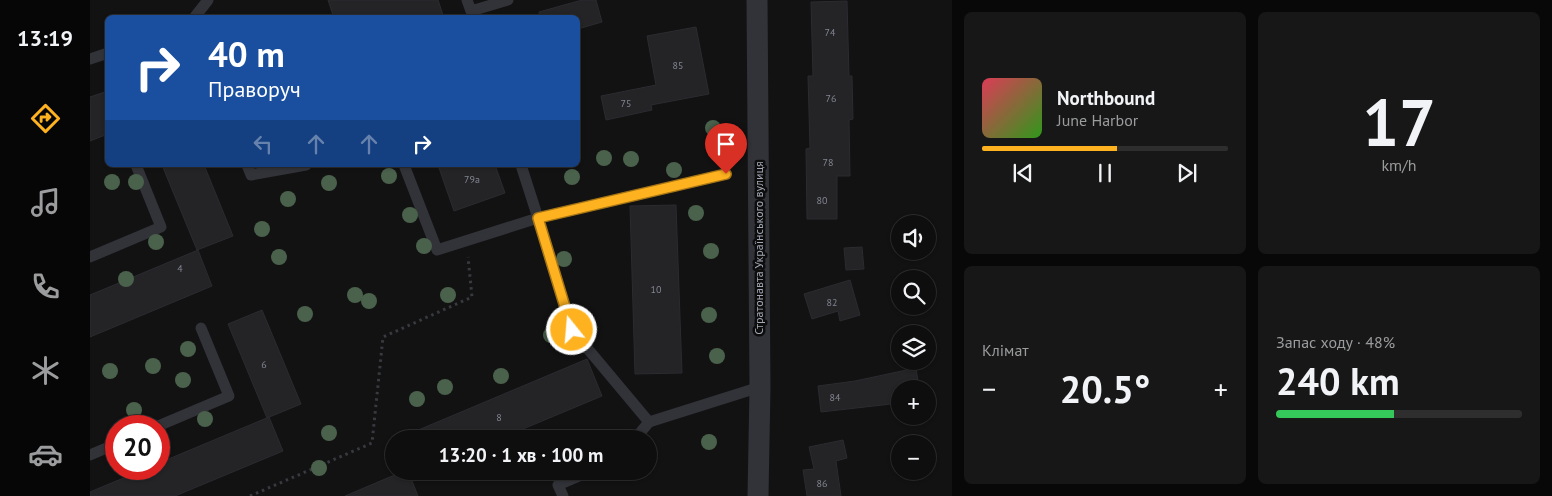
<!DOCTYPE html>
<html lang="uk">
<head>
<meta charset="utf-8">
<style>
	:root { --surface:#0e0e0e; --page:#171717; --text:#f1f3f6; --muted:#9b9c9e; --line:#2e2e2e; --accent:#feb21f }
	body { margin:0; font-family:"PT Sans",sans-serif; background:var(--page); color:var(--text); height:100vh; display:flex; flex-direction:column; font-size:19px; white-space:nowrap }
	* { box-sizing:border-box; margin:0 }
	p { font-size:16px; color:var(--muted) }
	.icon { flex:none; width:28px; height:28px; fill:none; stroke:currentColor; stroke-width:2; stroke-linecap:round; stroke-linejoin:round }
	.map { position:relative; flex:1; overflow:hidden }
	.side { display:flex; flex-direction:column; gap:12px; padding:12px; background:#080808; width:600px }
	.side>* { flex:none }
	.banner { position:absolute; left:15px; top:15px; width:475px; height:152px; border-radius:8px; box-shadow:0 1px 4px #0004,0 0 0 1px var(--line); background:#1a4fa0; color:#fff; overflow:hidden }
	.buttons { position:absolute; left:801px; top:215px; display:grid; gap:10px }
	.buttons a { display:grid; place-items:center; width:45px; height:45px; border-radius:50%; background:var(--surface); box-shadow:0 1px 4px #0004,0 0 0 1px var(--line); font-size:25px }
	.speed { position:absolute; left:15px; top:415px; display:flex; gap:10px; font-size:25px; font-weight:700; text-align:center }
	.speed>* { display:grid; place-content:center; width:65px; height:65px; border-radius:50%; background:var(--surface); box-shadow:0 1px 4px #0004,0 0 0 1px var(--line); line-height:1 }
	.speed .limit { border:8px solid #d22; background:#fff; color:#111 }
	.pin { position:absolute; display:grid; place-items:center; width:42px; height:42px; color:#fff; margin:-51px -21px; border-radius:50% 50% 50% 0; rotate:-45deg; box-shadow:0 0 5px #0007 }
	.pin .icon { rotate:45deg }
	.me { position:absolute; width:55px; margin:-28px; rotate:343deg; stroke-linejoin:round; filter:drop-shadow(0 0 4px #0008) }
	.turn { display:flex; align-items:center; gap:18px; height:105px; padding:0 20px; font-size:22px }
	.turn .icon { width:65px; height:65px; stroke-width:2.5 }
	.turn b { display:block; font-size:35px; line-height:42px }
	.lanes { display:flex; align-items:center; height:48px; padding:0 20px; background:#0003; justify-content:center; gap:25px; direction:ltr }
	.lanes .off { opacity:.35 }
	.big { font-size:38px; font-weight:700; line-height:1.1 }
	.side .tile { flex:1; display:flex; flex-direction:column; justify-content:center; gap:8px; min-width:0; padding:0 18px; border-radius:8px; background:var(--page) }
	.side .dial { align-items:center; gap:0 }
	.dial b { font-size:65px; line-height:1 }
	.song { display:flex; align-items:center; gap:15px }
	.cover { width:60px; height:60px; border-radius:8px; background:linear-gradient(135deg,hsl(350 70% 55%),hsl(110 70% 35%)) }
	.played { height:5px; border-radius:2px; background:linear-gradient(90deg,var(--accent) 55%,var(--line) 55%) }
	.keys { display:flex; justify-content:space-around; direction:ltr }
	.heat { display:flex; justify-content:space-between; align-items:center; font-size:28px; direction:ltr }
	.charge { height:8px; border-radius:4px; background:linear-gradient(90deg,#34c759 48%,var(--line) 0) }
	.side .tiles { flex:1; display:grid; gap:12px; grid-template-columns:repeat(2,1fr) }
	.trip { position:absolute; left:295px; top:430px; width:272px; height:50px; border-radius:25px; background:var(--surface); box-shadow:0 1px 4px #0004,0 0 0 1px var(--line); font-weight:700; line-height:50px; text-align:center }
	main { display:flex; flex:1; min-height:0 }
	.tab-bar { display:flex; flex-direction:column; width:90px; justify-content:space-around; align-items:center; background:#060606; color:var(--muted) }
	.tab-bar .icon { width:35px; height:35px }
	.tab-bar .current { color:var(--accent) }
	.tab-bar b { font-size:22px; color:var(--text) }
	.map>svg:first-child { display:block }
	.building { fill:#242427; stroke:#2b2b30 }
	.lines { fill:none; stroke-linecap:round; stroke-linejoin:round }
	.path { stroke:#383a40; stroke-width:3; stroke-dasharray:2.5 4; stroke-linecap:butt }
	.lane { stroke:#323339; stroke-width:11 }
	.street { stroke:#323339; stroke-width:21 }
	.tree { fill:#4a614c }
	.route-casing { stroke:#a57414; stroke-width:12 }
	.route { stroke:#feb21f; stroke-width:9 }
	.labels { text-anchor:middle; stroke-width:5; stroke-linejoin:round; paint-order:stroke }
	.number-label { font-size:10px; fill:#828691 }
	.street-label { font-size:12px; fill:#a2a8b5; stroke:#0d0d0e }
</style>
</head>
<body>
<main>
<nav class="tab-bar">
<b>13:19</b>
<svg class="icon current" aria-label="directions" viewBox="0 0 24 24"><path d="M12 3l9 9-9 9-9-9zM9 14v-3h6M13 9l2 2-2 2"/></svg>
<svg class="icon" aria-label="music" viewBox="0 0 24 24"><path d="M9 18V5l10-2v13"/><circle cx="6" cy="18" r="3"/><circle cx="16" cy="16" r="3"/></svg>
<svg class="icon" aria-label="phone" viewBox="0 0 24 24"><path d="M5 4h4l2 5-3 2q2 4 5 5l2-3 5 2v4C11 20 4 13 5 4z"/></svg>
<svg class="icon" aria-label="climate" viewBox="0 0 24 24"><path d="M12 3v18M4 7l16 10M4 17L20 7"/></svg>
<svg class="icon" aria-label="car" viewBox="0 0 24 24"><path d="M5 17H2v-5l4-1 3-4h7l3 4 3 1v5h-3M9 17h6M6 11h13"/><circle cx="7" cy="17" r="2"/><circle cx="17" cy="17" r="2"/></svg>
</nav>
<div class="map">
<svg width="862" height="496" viewBox="0 0 862 496">
	<rect width="100%" height="100%" fill="#121213"/>
	<g class="building">
		<polygon points="238,0 348,0 354,18 244,18"/>
		<polygon points="492,0 506,0 512,22 488,29 488,18 450,18 449,12"/>
		<polygon points="757,1 759,76 762,76 763,119 759,120 760,176 747,176 747,219 717,219 716,149 720,148 718,76 723,76 721,2"/>
		<polygon points="606,27 619,94 561,105 562,110 516,120 511,96 566,85 557,36"/>
		<polygon points="18,91 18,134 0,141 0,97"/>
		<polygon points="72,165 114,165 143,236 107,250"/>
		<polygon points="348,165 405,165 415,193 364,211"/>
		<polygon points="586,205 592,373 545,374 540,206"/>
		<polygon points="772,247 774,269 756,270 754,248"/>
		<polygon points="108,250 122,286 0,337 0,295"/>
		<polygon points="760,280 770,315 750,321 748,311 722,319 714,294"/>
		<polygon points="172,310 211,404 177,418 138,324"/>
		<polygon points="497,359 512,396 409,439 307,439"/>
		<polygon points="826,368 829,389 810,389 810,403 731,412 728,386 765,381"/>
		<polygon points="179,417 193,451 85,496 0,496 0,492 55,469 69,469 69,463"/>
		<polygon points="753,440 757,458 746,461 751,496 717,496 713,470 724,469 719,447"/>
		<polygon points="314,471 331,471 320,476 328,496 255,496"/>
	</g>
	<g class="lines">
		<polyline class="path" points="160,496 282,443 293,337 382,297 378,257"/>
		<g class="lane">
			<polyline points="377,0 381,11 418,0"/>
			<polyline points="104,18 118,0"/>
			<polyline points="0,59 18,53"/>
			<polyline points="157,165 161,175 216,165"/>
			<polyline points="314,165 347,250 448,218 431,165"/>
			<polyline points="636,174 448,218 482,330 559,422 670,387"/>
			<polyline points="0,257 71,227 46,165"/>
			<polyline points="68,426 139,396 111,328"/>
			<polyline points="545,439 559,422"/>
			<polyline points="0,455 26,444"/>
			<polyline points="473,496 468,485 501,471"/>
		</g>
		<polyline class="street" points="667,0 670,387 668,496"/>
	</g>
	<g class="tree">
		<circle cx="623" cy="128" r="8"/>
		<circle cx="514" cy="158" r="8"/>
		<circle cx="541" cy="159" r="8"/>
		<circle cx="584" cy="170" r="8"/>
		<circle cx="299" cy="176" r="8"/>
		<circle cx="482" cy="177" r="8"/>
		<circle cx="22" cy="182" r="8"/>
		<circle cx="46" cy="182" r="8"/>
		<circle cx="239" cy="183" r="8"/>
		<circle cx="198" cy="199" r="8"/>
		<circle cx="606" cy="213" r="8"/>
		<circle cx="320" cy="215" r="8"/>
		<circle cx="172" cy="229" r="8"/>
		<circle cx="66" cy="242" r="8"/>
		<circle cx="334" cy="246" r="8"/>
		<circle cx="621" cy="251" r="8"/>
		<circle cx="189" cy="257" r="8"/>
		<circle cx="474" cy="259" r="8"/>
		<circle cx="36" cy="279" r="8"/>
		<circle cx="265" cy="295" r="8"/>
		<circle cx="358" cy="295" r="8"/>
		<circle cx="279" cy="301" r="8"/>
		<circle cx="215" cy="314" r="8"/>
		<circle cx="619" cy="315" r="8"/>
		<circle cx="461" cy="335" r="8"/>
		<circle cx="98" cy="349" r="8"/>
		<circle cx="627" cy="356" r="8"/>
		<circle cx="63" cy="366" r="8"/>
		<circle cx="20" cy="371" r="8"/>
		<circle cx="411" cy="376" r="8"/>
		<circle cx="93" cy="380" r="8"/>
		<circle cx="355" cy="387" r="8"/>
		<circle cx="327" cy="399" r="8"/>
		<circle cx="44" cy="410" r="8"/>
		<circle cx="115" cy="419" r="8"/>
		<circle cx="239" cy="433" r="8"/>
		<circle cx="619" cy="442" r="8"/>
		<circle cx="229" cy="468" r="8"/>
	</g>
	<g class="lines">
		<g class="route-casing">
			<polyline id="route" points="482,330 448,218 636,174"/>
		</g>
		<use href="#route" class="route"/>
	</g>
	<g class="labels">
		<g class="number-label">
			<text x="740" y="36">74</text>
			<text x="588" y="69">85</text>
			<text x="741" y="102">76</text>
			<text x="536" y="107">75</text>
			<text x="738" y="166">78</text>
			<text x="382" y="183">79а</text>
			<text x="732" y="204">80</text>
			<text x="90" y="272">4</text>
			<text x="566" y="293">10</text>
			<text x="742" y="306">82</text>
			<text x="174" y="368">6</text>
			<text x="745" y="401">84</text>
			<text x="409" y="421">8</text>
			<text x="732" y="487">86</text>
		</g>
		<g class="street-label">
			<text transform="translate(669 248) rotate(-90)" y="4">Стратонавта Українського вулиця</text>
		</g>
	</g>
</svg>
<div class="buttons">
<a><svg class="icon" aria-label="sound" viewBox="0 0 24 24"><path d="M4 9h4l5-4v14l-5-4H4zM17 9q2 3 0 6"/></svg></a>
<a><svg class="icon" aria-label="search" viewBox="0 0 24 24"><circle cx="10" cy="10" r="6"/><path d="M15 15l6 6"/></svg></a>
<a><svg class="icon" aria-label="layers" viewBox="0 0 24 24"><path d="M12 4l9 5-9 5-9-5zM3 14l9 5 9-5"/></svg></a>
<a>+</a>
<a>−</a>
</div>
<div class="speed"><div class="limit">20</div></div>
<div class="pin" style="left:636px;top:174px;background:#d93025"><svg class="icon" aria-label="arrive" viewBox="0 0 24 24"><path d="M6 21V4h12l-3 4 3 4H6"/></svg></div>
<svg class="me" style="left:482px;top:330px" viewBox="-20 -20 40 40"><circle r="17" fill="#feb21f" stroke="#fff" stroke-width="3"/><path d="M0-11L8 9 0 5-8 9z" fill="#fff"/></svg>
<div class="trip">13:20 · 1 хв · 100 m</div>
<div class="banner">
<div class="turn"><svg class="icon" aria-label="right" viewBox="0 0 24 24"><path d="M7 20v-9h11M14 6l5 5-5 5"/></svg><div><b>40 m</b>Праворуч</div></div>
<div class="lanes"><svg class="icon off" aria-label="left" viewBox="0 0 24 24"><path d="M17 20v-9H6M10 6l-5 5 5 5"/></svg><svg class="icon off" aria-label="ahead" viewBox="0 0 24 24"><path d="M12 20V5M6 11l6-6 6 6"/></svg><svg class="icon off" aria-label="ahead" viewBox="0 0 24 24"><path d="M12 20V5M6 11l6-6 6 6"/></svg><svg class="icon" aria-label="right" viewBox="0 0 24 24"><path d="M7 20v-9h11M14 6l5 5-5 5"/></svg></div>
</div>
</div>
<section class="side">
<div class="tiles">
<div class="tile">
<div class="song"><i class="cover"></i><div><b>Northbound</b><p>June Harbor</p></div></div>
<div class="played"></div>
<div class="keys"><svg class="icon" aria-label="previous" viewBox="0 0 24 24"><path d="M18 5L8 12l10 7zM5 5v14"/></svg><svg class="icon" aria-label="pause" viewBox="0 0 24 24"><path d="M8 5v14M16 5v14"/></svg><svg class="icon" aria-label="next" viewBox="0 0 24 24"><path d="M6 5l10 7-10 7zM19 5v14"/></svg></div>
</div>
<div class="tile dial"><b>17</b><p>km/h</p></div>
<div class="tile"><p>Клімат</p>
<div class="heat"><a>−</a><b class="big">20.5°</b><a>+</a></div>
</div>
<div class="tile"><p>Запас ходу · 48%</p><b class="big">240 km</b><div class="charge"></div></div>
</div>
</section>
</main>
</body>
</html>
